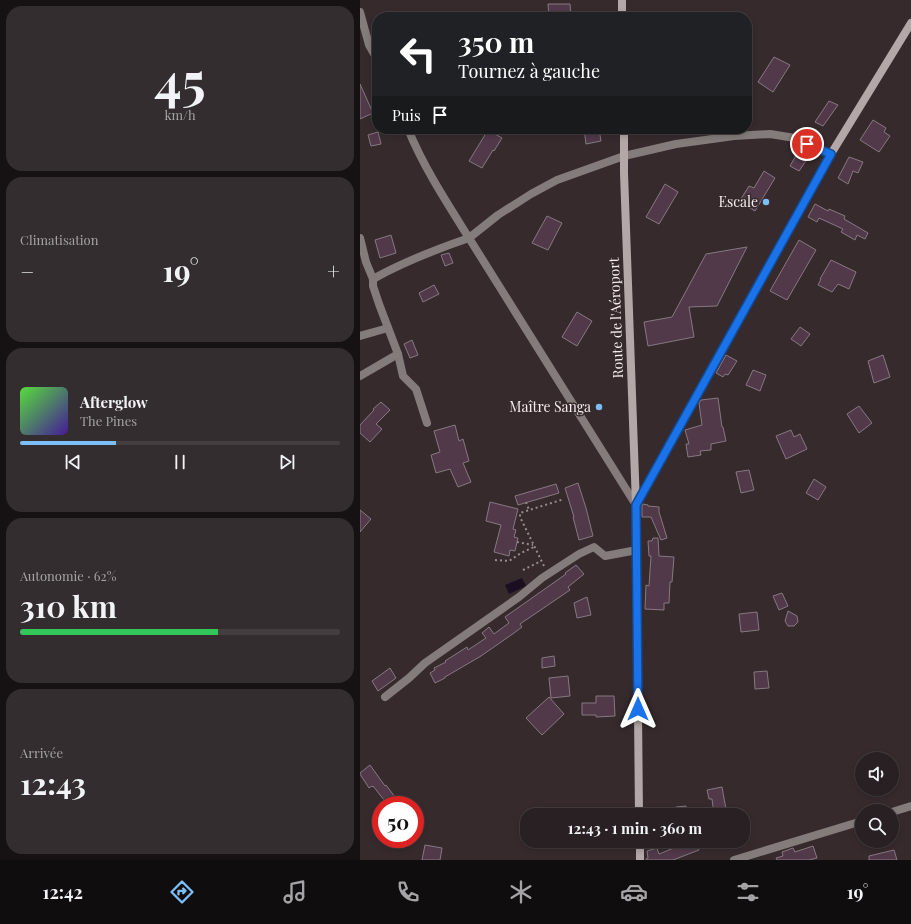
<!DOCTYPE html>
<html lang="fr">
<head>
<meta charset="utf-8">
<style>
	:root { --surface:#282022; --page:#342d2f; --text:#f1f3f6; --muted:#a5a3a5; --line:#443e40; --accent:#7bbef8 }
	body { margin:0; font-family:"Playfair Display",serif; background:var(--page); color:var(--text); height:100vh; display:flex; flex-direction:column; font-size:15px; white-space:nowrap }
	* { box-sizing:border-box; margin:0 }
	p { font-size:13px; color:var(--muted) }
	.icon { flex:none; width:22px; height:22px; fill:none; stroke:currentColor; stroke-width:2; stroke-linecap:round; stroke-linejoin:round }
	.map { position:relative; flex:1; overflow:hidden }
	.details { display:flex; flex-direction:column; gap:6px; padding:6px; background:#161213; width:360px }
	.details>* { flex:none }
	.hud { position:absolute; left:12px; top:12px; width:380px; height:122px; border-radius:16px; box-shadow:0 2px 6px #0003,0 0 0 1px var(--line); background:#202124; color:#fff; overflow:hidden }
	.buttons { position:absolute; left:495px; top:752px; display:grid; gap:8px }
	.buttons a { display:grid; place-items:center; width:44px; height:44px; border-radius:50%; background:var(--surface); box-shadow:0 2px 6px #0003,0 0 0 1px var(--line); font-size:20px }
	.speed { position:absolute; left:12px; top:796px; display:flex; gap:8px; font-size:20px; font-weight:700; text-align:center }
	.speed>* { display:grid; place-content:center; width:52px; height:52px; border-radius:50%; background:var(--surface); box-shadow:0 2px 6px #0003,0 0 0 1px var(--line); line-height:1 }
	.speed .limit { border:6px solid #d22; background:#fff; color:#111 }
	.pin { position:absolute; display:grid; place-items:center; width:34px; height:34px; color:#fff; margin:-17px; border:2px solid #fff; border-radius:50%; box-shadow:0 1px 4px #0007 }
	.me { position:absolute; width:44px; margin:-22px; rotate:0deg; stroke-linejoin:round; filter:drop-shadow(0 0 3px #0008) }
	.turn { display:flex; align-items:center; gap:14px; height:84px; padding:0 20px; font-size:18px }
	.turn .icon { width:52px; height:52px; stroke-width:2.5 }
	.turn b { display:block; font-size:28px; line-height:34px }
	.then { display:flex; align-items:center; height:38px; padding:0 20px; background:#0003; gap:8px; font-size:15px }
	.big { font-size:30px; font-weight:700; line-height:1.1 }
	.details .tile { flex:1; display:flex; flex-direction:column; justify-content:center; gap:6px; min-width:0; padding:0 14px; border-radius:16px; background:var(--page) }
	.details .dial { align-items:center; gap:0 }
	.dial b { font-size:52px; line-height:1 }
	.song { display:flex; align-items:center; gap:12px }
	.cover { width:48px; height:48px; border-radius:6px; background:linear-gradient(135deg,hsl(110 70% 55%),hsl(260 70% 35%)) }
	.played { height:4px; border-radius:2px; background:linear-gradient(90deg,var(--accent) 30%,var(--line) 30%) }
	.keys { display:flex; justify-content:space-around; direction:ltr }
	.heat { display:flex; justify-content:space-between; align-items:center; font-size:22px; direction:ltr }
	.charge { height:6px; border-radius:3px; background:linear-gradient(90deg,#34c759 62%,var(--line) 0) }
	.trip { position:absolute; left:160px; top:808px; width:230px; height:40px; border-radius:16px; background:var(--surface); box-shadow:0 2px 6px #0003,0 0 0 1px var(--line); font-weight:700; line-height:40px; text-align:center }
	.dock { display:flex; height:64px; justify-content:space-around; align-items:center; background:#100d0e; color:var(--muted) }
	.dock .icon { width:28px; height:28px }
	.dock .selected { color:var(--accent) }
	.dock b { font-size:18px; color:var(--text) }
	main { display:flex; flex:1; min-height:0 }
	.map>svg:first-child { display:block }
	.water { fill:#1b0e21 }
	.building { fill:#513949; stroke:#857981 }
	.lines { fill:none; stroke-linecap:round; stroke-linejoin:round }
	.path { stroke:#968b8e; stroke-width:2; stroke-dasharray:2 3; stroke-linecap:butt }
	.minor { stroke:#837c7b; stroke-width:8 }
	.secondary { stroke:#b3a8a7; stroke-width:8 }
	.route-casing { stroke:#114b97; stroke-width:10 }
	.route { stroke:#1a73e8; stroke-width:7 }
	.poi-dot { fill:#7bbef8; stroke:#362a2d; stroke-width:1.5 }
	.labels { text-anchor:middle; stroke-width:3; stroke-linejoin:round; paint-order:stroke }
	.poi-label { font-size:14px; fill:#f6edef; stroke:#362a2d; text-anchor:end }
	.street-label { font-size:14px; fill:#f6edef; stroke:#362a2d }
</style>
</head>
<body>
<main>
<section class="details">
<div class="tile dial"><b>45</b><p>km/h</p></div>
<div class="tile"><p>Climatisation</p>
<div class="heat"><a>−</a><b class="big">19°</b><a>+</a></div>
</div>
<div class="tile">
<div class="song"><i class="cover"></i><div><b>Afterglow</b><p>The Pines</p></div></div>
<div class="played"></div>
<div class="keys"><svg class="icon" aria-label="previous" viewBox="0 0 24 24"><path d="M18 5L8 12l10 7zM5 5v14"/></svg><svg class="icon" aria-label="pause" viewBox="0 0 24 24"><path d="M8 5v14M16 5v14"/></svg><svg class="icon" aria-label="next" viewBox="0 0 24 24"><path d="M6 5l10 7-10 7zM19 5v14"/></svg></div>
</div>
<div class="tile"><p>Autonomie · 62%</p><b class="big">310 km</b><div class="charge"></div></div>
<div class="tile"><p>Arrivée</p><b class="big">12:43</b></div>
</section>
<div class="map">
<svg width="551" height="860" viewBox="0 0 551 860">
	<rect width="100%" height="100%" fill="#362a2d"/>
	<polygon class="water" points="162,578 166,586 149,594 145,585"/>
	<g class="building">
		<polygon points="188,4 210,4 211,17 189,17"/>
		<polygon points="414,57 430,65 413,92 398,82"/>
		<polygon points="0,84 13,113 0,119"/>
		<polygon points="469,101 478,105 463,126 455,122"/>
		<polygon points="513,120 526,128 524,132 530,136 519,152 500,140"/>
		<polygon points="224,129 239,129 241,141 226,144"/>
		<polygon points="128,130 142,138 134,151 133,150 122,168 109,161"/>
		<polygon points="18,132 21,144 11,146 8,135"/>
		<polygon points="441,147 452,152 439,171 430,166"/>
		<polygon points="489,157 503,162 498,173 493,171 488,184 478,178"/>
		<polygon points="404,171 415,178 395,211 379,202 389,186 394,188"/>
		<polygon points="305,184 318,192 299,224 286,217"/>
		<polygon points="455,204 468,211 469,209 485,216 484,219 508,233 505,239 497,235 495,240 481,232 483,229 459,218 457,222 448,217"/>
		<polygon points="187,216 202,223 188,250 172,243"/>
		<polygon points="31,235 36,253 20,258 15,240"/>
		<polygon points="439,240 456,250 427,300 410,291"/>
		<polygon points="387,247 357,306 329,307 334,337 288,346 284,322 312,317 346,254"/>
		<polygon points="89,253 93,263 85,266 81,255"/>
		<polygon points="471,260 496,272 489,289 478,284 472,292 458,285 461,279 460,279"/>
		<polygon points="74,285 79,294 63,302 59,293"/>
		<polygon points="217,312 232,321 217,346 202,337"/>
		<polygon points="440,327 450,334 441,346 431,339"/>
		<polygon points="52,340 58,355 50,358 44,344"/>
		<polygon points="366,355 377,361 368,375 365,374 363,377 356,373"/>
		<polygon points="523,355 530,377 514,383 508,361"/>
		<polygon points="393,370 406,375 400,391 386,385"/>
		<polygon points="358,398 362,427 363,427 366,441 351,444 351,450 340,451 341,455 328,457 326,444 329,444 325,430 342,425 339,403 341,400"/>
		<polygon points="21,402 30,410 16,424 22,429 10,442 0,433 0,425 14,410 13,409"/>
		<polygon points="499,406 512,423 499,433 487,414"/>
		<polygon points="95,425 99,441 103,439 109,461 103,463 111,482 98,487 90,469 76,473 71,455 80,452 74,431"/>
		<polygon points="431,430 434,437 440,434 447,449 426,459 416,436"/>
		<polygon points="389,470 394,490 381,493 376,472"/>
		<polygon points="454,479 466,487 458,500 446,493"/>
		<polygon points="218,483 226,508 233,536 219,540 213,517 214,517 205,488"/>
		<polygon points="196,484 199,493 158,505 155,496"/>
		<polygon points="130,502 158,509 153,529 156,530 154,537 158,538 155,551 150,550 149,556 134,552 141,525 126,521"/>
		<polygon points="283,504 288,505 288,506 299,507 299,512 307,538 301,540 291,517 282,517 282,506"/>
		<polygon points="0,510 11,519 0,532"/>
		<polygon points="293,538 298,538 299,556 314,557 312,582 310,582 309,603 304,603 304,610 285,609 286,585 289,586 291,556 289,556 288,541 292,541"/>
		<polygon points="216,565 224,574 208,587 210,590 160,624 162,627 154,633 121,656 85,677 85,678 75,683 70,673 75,670 74,668 86,662 85,661 107,647 108,650 126,638 122,633 129,627 134,634 149,623 145,617 206,574 205,573"/>
		<polygon points="422,593 428,606 419,610 413,596"/>
		<polygon points="227,597 231,615 217,618 214,603"/>
		<polygon points="428,611 437,616 438,622 434,626 428,626 425,621"/>
		<polygon points="397,612 399,630 381,632 379,614"/>
		<polygon points="194,656 195,666 182,668 182,658"/>
		<polygon points="30,668 36,678 18,691 12,681"/>
		<polygon points="407,671 409,688 395,689 394,672"/>
		<polygon points="208,676 210,696 191,698 189,678"/>
		<polygon points="236,696 254,696 255,716 236,717 236,715 222,715 222,703 236,703"/>
		<polygon points="189,697 204,714 182,735 166,718"/>
		<polygon points="10,765 25,786 26,785 41,805 28,805 13,786 13,787 12,786 9,788 0,774 0,773"/>
		<polygon points="362,787 367,815 354,815 352,799 349,799 347,790"/>
		<polygon points="326,806 327,815 317,815 316,807"/>
		<polygon points="325,841 335,841 339,850 313,860 286,860 286,859 288,858 287,851 297,848 299,854 319,846 318,844"/>
		<polygon points="65,845 82,848 80,860 62,860"/>
		<polygon points="453,846 457,858 449,860 417,860 416,858 423,856 422,852 433,848 435,852"/>
		<polygon points="534,850 537,860 509,860 509,856"/>
	</g>
	<g class="lines">
		<g class="path">
			<polyline points="166,502 169,510"/>
			<polyline points="157,542 173,545"/>
			<polyline points="135,560 149,561 161,553 174,547"/>
			<polyline points="184,566 160,517 160,513 204,499"/>
			<polyline points="163,570 181,561"/>
		</g>
		<g class="minor">
			<polyline points="0,12 9,45 17,59"/>
			<path d="M0 238 6 262 13 279C43 262 77 249 109 238 87 203 64 168 48 129"/>
			<polyline points="13,279 13,286 19,304 38,354 43,376 56,389 67,423"/>
			<polyline points="0,336 28,328"/>
			<polyline points="0,376 38,354"/>
			<polyline points="276,505 109,238 138,215 171,194 197,180 264,156 316,144 374,136 410,134 435,138 471,154"/>
			<polyline points="25,697 49,678 65,663 159,597 182,578 219,554 234,547 245,556 277,550"/>
			<polyline points="532,812 551,806"/>
			<polyline points="374,860 502,821"/>
		</g>
		<g class="secondary">
			<polyline points="262,0 262,17"/>
			<polyline points="264,129 264,173 276,505 279,815"/>
			<polyline points="276,505 471,154 551,23"/>
			<polyline points="280,841 280,860"/>
		</g>
	</g>
	<g class="lines">
		<g class="route-casing">
			<polyline id="route" points="278,709 276,505 471,154 447,144"/>
		</g>
		<use href="#route" class="route"/>
	</g>
	<g class="poi-dot">
		<circle cx="406" cy="202" r="4"/>
		<circle cx="239" cy="407" r="4"/>
	</g>
	<g class="labels">
		<g class="poi-label">
			<text x="398" y="207">Escale</text>
			<text x="231" y="412">Maître Sanga</text>
		</g>
		<g class="street-label">
			<text transform="translate(256 318) rotate(-92)" y="5">Route de l'Aéroport</text>
		</g>
	</g>
</svg>
<div class="buttons">
<a><svg class="icon" aria-label="sound" viewBox="0 0 24 24"><path d="M4 9h4l5-4v14l-5-4H4zM17 9q2 3 0 6"/></svg></a>
<a><svg class="icon" aria-label="search" viewBox="0 0 24 24"><circle cx="10" cy="10" r="6"/><path d="M15 15l6 6"/></svg></a>
</div>
<div class="speed"><div class="limit">50</div></div>
<div class="pin" style="left:447px;top:144px;background:#d93025"><svg class="icon" aria-label="arrive" viewBox="0 0 24 24"><path d="M6 21V4h12l-3 4 3 4H6"/></svg></div>
<svg class="me" style="left:278px;top:709px" viewBox="-20 -20 40 40"><path d="M0-17L14 15 0 8-14 15z" fill="#1a73e8" stroke="#fff" stroke-width="4"/></svg>
<div class="trip">12:43 · 1 min · 360 m</div>
<div class="hud">
<div class="turn"><svg class="icon" aria-label="left" viewBox="0 0 24 24"><path d="M17 20v-9H6M10 6l-5 5 5 5"/></svg><div><b>350 m</b>Tournez à gauche</div></div>
<div class="then">Puis<svg class="icon" aria-label="arrive" viewBox="0 0 24 24"><path d="M6 21V4h12l-3 4 3 4H6"/></svg></div>
</div>
</div>
</main>
<nav class="dock">
<b>12:42</b>
<svg class="icon selected" aria-label="directions" viewBox="0 0 24 24"><path d="M12 3l9 9-9 9-9-9zM9 14v-3h6M13 9l2 2-2 2"/></svg>
<svg class="icon" aria-label="music" viewBox="0 0 24 24"><path d="M9 18V5l10-2v13"/><circle cx="6" cy="18" r="3"/><circle cx="16" cy="16" r="3"/></svg>
<svg class="icon" aria-label="phone" viewBox="0 0 24 24"><path d="M5 4h4l2 5-3 2q2 4 5 5l2-3 5 2v4C11 20 4 13 5 4z"/></svg>
<svg class="icon" aria-label="climate" viewBox="0 0 24 24"><path d="M12 3v18M4 7l16 10M4 17L20 7"/></svg>
<svg class="icon" aria-label="car" viewBox="0 0 24 24"><path d="M5 17H2v-5l4-1 3-4h7l3 4 3 1v5h-3M9 17h6M6 11h13"/><circle cx="7" cy="17" r="2"/><circle cx="17" cy="17" r="2"/></svg>
<svg class="icon" aria-label="filters" viewBox="0 0 24 24"><path d="M4 7h16M4 17h16"/><circle cx="9" cy="7" r="2"/><circle cx="15" cy="17" r="2"/></svg>
<b>19°</b>
</nav>
</body>
</html>
